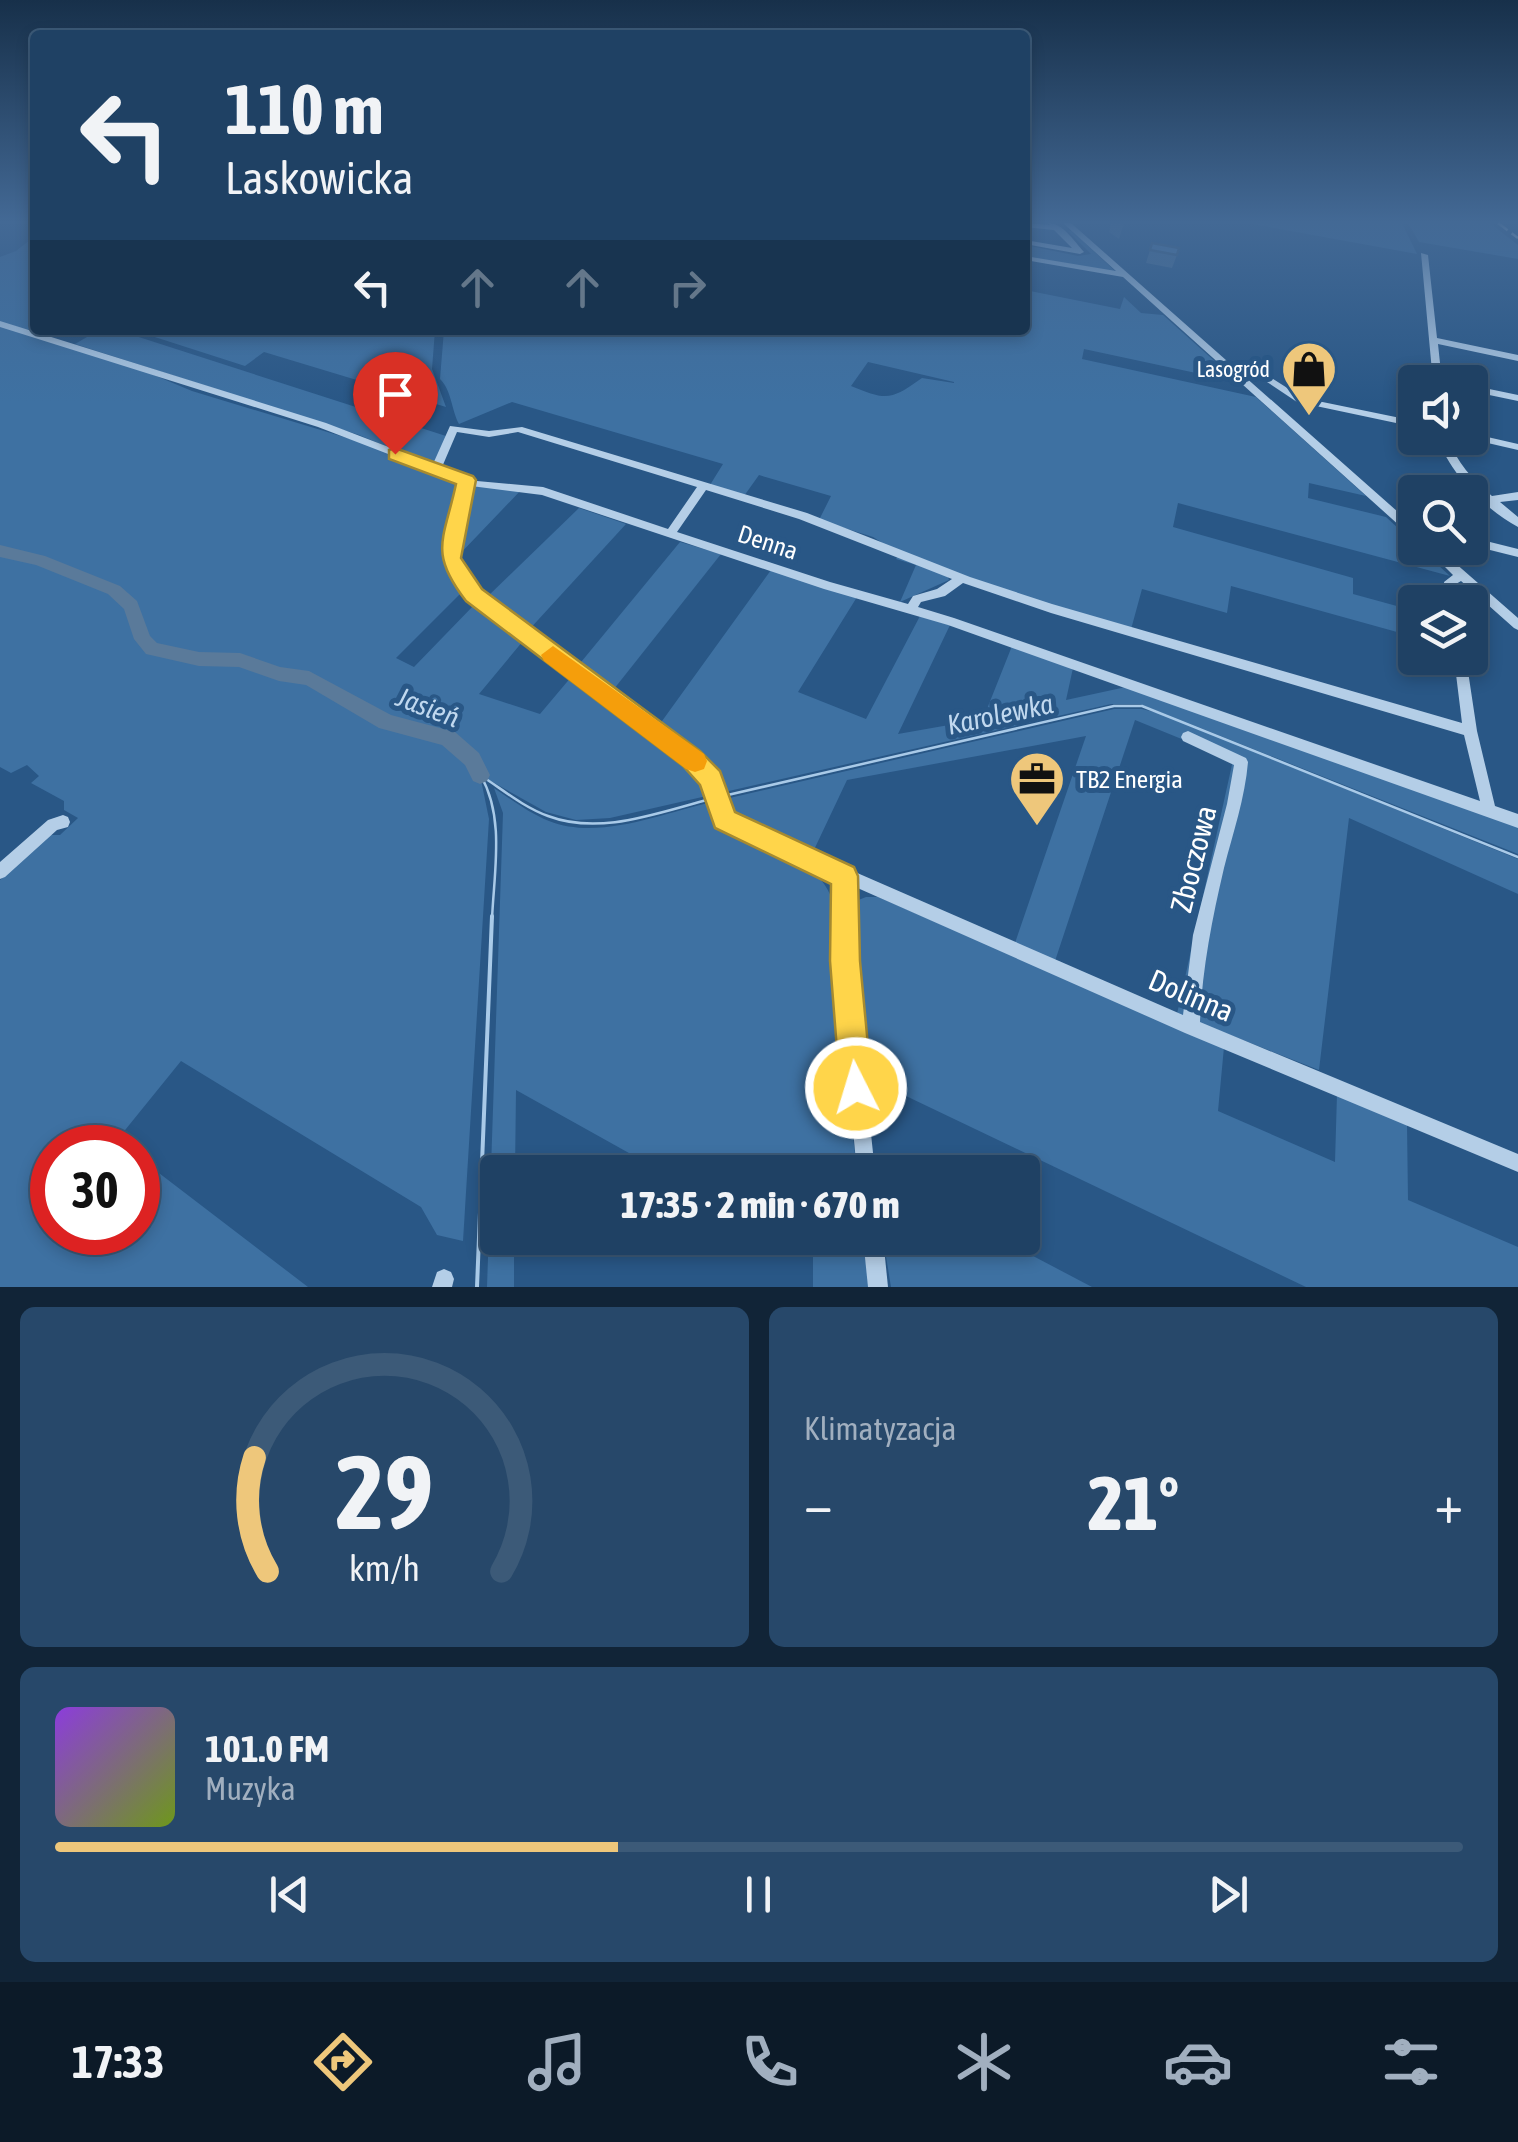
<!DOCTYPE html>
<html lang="pl">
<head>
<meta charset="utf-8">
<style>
	:root { --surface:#1f4164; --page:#27486a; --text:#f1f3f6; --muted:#a1afbf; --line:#3c5a78; --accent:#eec77b }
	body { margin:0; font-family:"Asap Condensed",sans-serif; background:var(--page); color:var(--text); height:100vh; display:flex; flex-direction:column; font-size:38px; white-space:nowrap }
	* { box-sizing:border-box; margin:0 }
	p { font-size:32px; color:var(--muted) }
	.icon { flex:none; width:55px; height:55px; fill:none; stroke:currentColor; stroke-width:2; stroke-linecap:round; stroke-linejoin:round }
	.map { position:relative; height:1287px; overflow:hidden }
	.side { display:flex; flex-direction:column; gap:20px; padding:20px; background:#112437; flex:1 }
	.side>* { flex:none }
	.top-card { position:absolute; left:30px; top:30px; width:1000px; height:305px; border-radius:10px; box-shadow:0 5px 15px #0003,0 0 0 2px var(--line); background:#1f4164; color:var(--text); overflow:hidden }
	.buttons { position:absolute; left:1398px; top:365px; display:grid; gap:20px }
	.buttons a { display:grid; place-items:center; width:90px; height:90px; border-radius:10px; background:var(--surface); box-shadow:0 5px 15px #0003,0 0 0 2px var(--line); font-size:50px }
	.speed { position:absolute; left:30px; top:1125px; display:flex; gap:20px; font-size:50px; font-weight:700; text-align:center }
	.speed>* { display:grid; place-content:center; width:130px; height:130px; border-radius:50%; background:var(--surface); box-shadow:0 5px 15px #0003,0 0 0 2px var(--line); line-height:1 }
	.speed .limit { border:15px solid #d22; background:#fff; color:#111 }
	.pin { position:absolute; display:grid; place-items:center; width:85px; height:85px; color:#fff; margin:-102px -42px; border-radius:50% 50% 50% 0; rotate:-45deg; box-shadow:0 0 10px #0007 }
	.pin .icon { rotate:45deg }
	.me { position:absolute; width:110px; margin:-55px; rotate:355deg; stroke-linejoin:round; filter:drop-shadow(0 0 8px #0008) }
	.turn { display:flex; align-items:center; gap:35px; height:210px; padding:0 30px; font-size:45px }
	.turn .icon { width:130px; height:130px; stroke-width:2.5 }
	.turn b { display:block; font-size:70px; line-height:85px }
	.lanes { display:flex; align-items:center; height:95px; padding:0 30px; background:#0003; justify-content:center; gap:50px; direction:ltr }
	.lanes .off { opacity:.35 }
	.big { font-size:75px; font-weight:800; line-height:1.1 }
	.side .tile { flex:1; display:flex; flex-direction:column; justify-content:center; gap:15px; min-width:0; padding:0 35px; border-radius:15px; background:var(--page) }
	.side .dial { align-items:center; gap:0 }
	.dial svg { height:260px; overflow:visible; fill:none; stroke:var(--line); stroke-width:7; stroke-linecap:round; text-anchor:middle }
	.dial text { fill:var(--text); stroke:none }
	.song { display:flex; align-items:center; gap:30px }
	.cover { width:120px; height:120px; border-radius:15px; background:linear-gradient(135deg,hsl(270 70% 55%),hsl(80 70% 35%)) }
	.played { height:10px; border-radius:5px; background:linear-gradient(90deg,var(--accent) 40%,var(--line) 40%) }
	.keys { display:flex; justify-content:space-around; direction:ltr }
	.heat { display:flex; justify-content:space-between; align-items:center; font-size:55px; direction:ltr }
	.side .tiles { flex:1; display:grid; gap:20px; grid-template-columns:1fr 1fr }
	.tile:last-child { grid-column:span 2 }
	.trip { position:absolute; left:480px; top:1155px; width:560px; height:100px; border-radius:10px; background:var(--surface); box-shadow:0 5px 15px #0003,0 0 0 2px var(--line); font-weight:800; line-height:100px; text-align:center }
	.tab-bar { display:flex; height:160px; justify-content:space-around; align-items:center; background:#0c1a28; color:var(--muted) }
	.tab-bar .icon { width:70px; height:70px }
	.tab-bar .selected { color:var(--accent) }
	.tab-bar b { font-size:45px; color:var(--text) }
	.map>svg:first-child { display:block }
	.green { fill:#3e71a2; fill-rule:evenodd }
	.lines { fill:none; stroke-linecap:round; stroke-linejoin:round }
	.stream-far1 { stroke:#a9cae8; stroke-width:2.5 }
	.stream { stroke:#a9cae8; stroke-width:4 }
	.river { fill:#5a7a9a; fill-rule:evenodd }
	.minor { fill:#b4cee7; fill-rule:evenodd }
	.rail { stroke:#fff; stroke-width:2.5; stroke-dasharray:12 5; stroke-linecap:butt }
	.wall { fill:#4a7096 }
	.building { fill:#5682af; stroke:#3c5b7a; stroke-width:2.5 }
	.route { fill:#ffd54a; stroke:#a68a30; stroke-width:2.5 }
	.slow { fill:#f59e0b }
	.labels { text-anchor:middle; stroke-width:10; stroke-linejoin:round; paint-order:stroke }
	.far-poi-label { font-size:22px; fill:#fff; stroke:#295786; text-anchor:end }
	.street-label { font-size:25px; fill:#fff; stroke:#295786 }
	.poi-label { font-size:25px; fill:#fff; stroke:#295786; text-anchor:start }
	.water-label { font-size:28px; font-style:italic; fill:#c0d8ef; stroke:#295786 }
	.near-street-label { font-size:30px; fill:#fff; stroke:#295786 }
</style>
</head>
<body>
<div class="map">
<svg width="1518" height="1287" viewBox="0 0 1518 1287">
	<rect width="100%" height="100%" fill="#295786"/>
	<g class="green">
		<polygon points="1247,223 1402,223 1417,254"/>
		<polygon points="1408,223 1490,223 1518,245 1518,259 1419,242"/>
		<polygon points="1068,231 1072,231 1117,273 1025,257 1025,245 1078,256 1091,254"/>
		<polygon points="35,236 35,326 27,330 0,322 0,257 16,251"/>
		<path d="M1025 290 1120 309 1124 297 1141 313 1163 315 1238 382 1084 349 1082 359 1256 397 1366 496 1309 483 1308 498 1386 517 1450 576 1178 503 1173 527 1353 578V594L1415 611V637L1231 586 1227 613 1142 589 1130 633 948 577 949 580 900 602 916 565 896 559 900 554 873 537 819 520 831 496 759 475 744 496 710 485 723 464 512 402 459 424C451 409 452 391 440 379L444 330H1025ZM868 362 954 382V383L922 378C891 400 887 401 851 386Z"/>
		<polygon points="0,326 137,368 192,391 367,444 474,486 522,489 456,558 471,583 396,658 414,667 475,604 523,641 479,694 540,714 572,676 703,779 711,795 610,818 576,820 546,812 480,775 489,819 463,1241 437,1235 421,1207 181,1061 117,1140 126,1147 52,1148 52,1232 138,1232 138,1157 308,1287 0,1287 0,880 50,835 60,835 78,818 64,810 64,801 31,783 39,776 27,765 11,773 0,767"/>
		<polygon points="99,330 117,330 446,436 435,464 431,465 359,435 75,344"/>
		<polygon points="133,330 435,330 432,369 446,407 264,352 245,366"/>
		<polygon points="579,508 626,524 527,632 486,598"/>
		<polygon points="680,542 721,554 610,694 577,667"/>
		<path d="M771 570 857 597 798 692 866 719 920 616 950 625 898 734 983 719 1012 646 1073 668 1066 700 1126 687 1518 826V854L1140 704H1111L720 793C712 761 682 746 657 728Z"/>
		<polygon points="1114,709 1142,709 1162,714 1518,859 1518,894 1349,818 1319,1070 1177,1014 1233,760 1135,720 1055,961 1015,943 1086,736 847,780 812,854 731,819 721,800"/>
		<path d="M494 788C512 800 529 813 549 821 599 841 663 813 712 802L723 826C764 851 823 855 835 909L844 1056 857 1172H663L516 1090 515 1172H498V1238H514V1287H487L503 813Z"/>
		<polygon points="866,897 878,897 1224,1047 1218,1111 1335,1162 1337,1094 1407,1124 1408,1200 1518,1247 1518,1287 1306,1287 862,1075 850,931 856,901"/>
		<polygon points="779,1238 865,1238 871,1287 813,1287 813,1257"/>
		<polygon points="883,1238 999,1238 1092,1287 891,1287"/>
	</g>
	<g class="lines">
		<g class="stream-far1">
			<path d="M480 775C502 789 523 807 548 816 601 836 659 812 711 799"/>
			<path d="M481 776C505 818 494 872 492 919"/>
			<polyline points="719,797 1114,706 1142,706 1518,857"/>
		</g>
		<polyline class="stream" points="477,1287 492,916"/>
		<polygon class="river" points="0,545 45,556 120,586 137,601 150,636 157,643 199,652 240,653 280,667 309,671 391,715 455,732 479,753 490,775 487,781 480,784 473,781 465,765 442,745 379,728 306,685 279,681 239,667 199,666 146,654 134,639 124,609 108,594 36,565 0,557"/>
		<g class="minor">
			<path d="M1025 223 1050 225 1048 223C1063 223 1074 241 1084 252L1080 254 1025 244V240L1072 248 1054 230 1025 227Z"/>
			<polygon points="1063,223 1071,223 1415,527 1415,537 1411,536 1123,277 1025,260 1025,256 1116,271"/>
			<polygon points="1421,253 1428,255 1437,338 1518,355 1518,361 1438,344 1442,382 1433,382"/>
			<path d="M0 321 326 423 433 464 450 426 489 431 522 427 807 513 970 577 1052 604 1462 723 1454 658H1466L1477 731 1495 806 1518 814V828L948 625 824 589 542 495 471 486C452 541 450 562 492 605L696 754C717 776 719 804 740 822L1183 1015 1193 935 1227 804 1234 765 1183 741 1181 737 1183 733 1188 731 1246 758 1248 762C1245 798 1233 833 1224 868 1212 919 1202 970 1200 1022L1518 1154V1172L1185 1033 853 886V961L875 1172H857L837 961V879L730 832 717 818 701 781 686 762 484 611C439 564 441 541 461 482L318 427 0 327ZM457 432 489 437 518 432 697 487 668 529 543 487 477 481 442 467ZM706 490 799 519 952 579 937 589 913 596 908 604 830 582 677 532ZM963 583 1051 613 1464 735 1480 801 954 618 918 607 921 602 945 596Z"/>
			<polygon points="1270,377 1303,398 1415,421 1415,427 1297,402 1267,382 1267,378"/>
			<polygon points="1470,385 1518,395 1518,401 1470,391"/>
			<polygon points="1470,433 1518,444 1518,450 1466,438 1470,438"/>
			<path d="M1438 438H1448C1457 463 1472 479 1492 496L1518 492V500L1500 502 1518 517V527C1486 510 1449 473 1438 438Z"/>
			<polygon points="1470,537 1518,549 1518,557 1470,545"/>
			<polygon points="1426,548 1438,548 1518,618 1518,630 1514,628 1461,581 1456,584 1458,602 1446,602 1444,582 1453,575"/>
			<polygon points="63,815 68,817 70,822 68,827 57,830 5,877 0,879 0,862 48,820"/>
			<polygon points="863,1238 883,1238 888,1287 868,1287"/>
			<polygon points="444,1269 451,1272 454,1279 452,1287 432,1287 437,1272"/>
		</g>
		<polyline class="rail" points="1498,223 1518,238"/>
	</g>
	<g class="wall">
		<polygon points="1111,223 1124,223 1119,239 1109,232"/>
		<polygon points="1152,243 1177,255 1172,268 1146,263"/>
	</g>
	<polygon class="building" points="1152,243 1179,248 1177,255 1150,250"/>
	<linearGradient id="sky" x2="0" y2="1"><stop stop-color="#17304a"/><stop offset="0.55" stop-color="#436995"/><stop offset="1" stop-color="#436995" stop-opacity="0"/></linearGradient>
	<rect width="1518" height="403" fill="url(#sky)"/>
	<path class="route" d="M395 448 473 476 476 480 461 558 482 589 700 751 720 771 735 812 854 867 858 876 860 961 872 1088 868 1100 856 1105 845 1100 840 1088 830 961 831 884 715 828 700 785 683 766 466 601C428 552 444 540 456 484L389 459V450Z"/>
	<polygon class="slow" points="553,646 704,754 707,761 704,769 695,772 686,769 544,661 541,655"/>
	<defs>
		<g id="shop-pin" transform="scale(2.875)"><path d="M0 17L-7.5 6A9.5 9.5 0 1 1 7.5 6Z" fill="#eec77b" stroke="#295786"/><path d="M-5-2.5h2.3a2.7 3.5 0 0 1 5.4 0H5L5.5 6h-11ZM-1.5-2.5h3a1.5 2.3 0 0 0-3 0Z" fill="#111"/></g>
		<g id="office-pin" transform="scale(2.875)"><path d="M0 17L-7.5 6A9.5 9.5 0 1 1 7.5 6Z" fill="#eec77b" stroke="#295786"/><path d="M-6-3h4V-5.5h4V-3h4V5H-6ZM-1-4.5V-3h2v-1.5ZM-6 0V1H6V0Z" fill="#111"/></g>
	</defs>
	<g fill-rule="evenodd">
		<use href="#shop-pin" x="1309" y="369"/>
		<use href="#office-pin" x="1037" y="779"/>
	</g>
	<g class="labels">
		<g class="far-poi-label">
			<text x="1270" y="377">Lasogród</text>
		</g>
		<g class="street-label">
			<text transform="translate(768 542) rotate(18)" y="9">Denna</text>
		</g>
		<g class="poi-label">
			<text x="1076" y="788">TB2 Energia</text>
		</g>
		<g class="water-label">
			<text transform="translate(428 707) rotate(21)" y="10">Jasień</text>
			<text transform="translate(1000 714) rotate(-12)" y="10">Karolewka</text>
		</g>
		<g class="near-street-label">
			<text transform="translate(1194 859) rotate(-76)" y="10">Zboczowa</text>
			<text transform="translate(1191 996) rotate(23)" y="10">Dolinna</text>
		</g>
	</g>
</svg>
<div class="buttons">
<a><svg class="icon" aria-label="sound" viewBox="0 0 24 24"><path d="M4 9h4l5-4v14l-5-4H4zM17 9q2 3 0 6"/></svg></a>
<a><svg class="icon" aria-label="search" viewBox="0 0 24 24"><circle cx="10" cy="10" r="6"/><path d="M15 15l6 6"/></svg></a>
<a><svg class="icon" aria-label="layers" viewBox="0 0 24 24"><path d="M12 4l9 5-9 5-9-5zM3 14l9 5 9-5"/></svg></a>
</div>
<div class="speed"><div class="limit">30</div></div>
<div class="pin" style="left:395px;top:454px;background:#d93025"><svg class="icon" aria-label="arrive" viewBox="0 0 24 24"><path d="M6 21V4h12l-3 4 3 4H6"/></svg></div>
<svg class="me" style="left:856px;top:1088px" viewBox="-20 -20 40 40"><circle r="17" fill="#ffd54a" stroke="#fff" stroke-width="3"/><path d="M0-11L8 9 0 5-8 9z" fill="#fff"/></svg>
<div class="trip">17:35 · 2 min · 670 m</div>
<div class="top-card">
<div class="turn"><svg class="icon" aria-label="left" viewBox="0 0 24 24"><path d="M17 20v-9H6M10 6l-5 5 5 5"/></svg><div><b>110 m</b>Laskowicka</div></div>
<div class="lanes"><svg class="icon" aria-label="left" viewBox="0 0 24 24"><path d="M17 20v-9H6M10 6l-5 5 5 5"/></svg><svg class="icon off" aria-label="ahead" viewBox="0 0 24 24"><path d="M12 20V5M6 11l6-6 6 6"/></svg><svg class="icon off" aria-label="ahead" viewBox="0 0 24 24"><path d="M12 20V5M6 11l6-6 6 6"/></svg><svg class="icon off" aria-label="right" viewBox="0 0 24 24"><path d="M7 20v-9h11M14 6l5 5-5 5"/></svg></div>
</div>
</div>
<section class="side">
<div class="tiles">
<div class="tile dial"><svg viewBox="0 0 100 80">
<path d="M14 69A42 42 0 1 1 86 69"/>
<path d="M14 69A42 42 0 0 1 10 34" stroke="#eec77b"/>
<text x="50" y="56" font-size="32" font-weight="700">29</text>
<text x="50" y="72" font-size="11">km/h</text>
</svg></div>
<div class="tile"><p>Klimatyzacja</p>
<div class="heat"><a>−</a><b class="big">21°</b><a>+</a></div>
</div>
<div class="tile">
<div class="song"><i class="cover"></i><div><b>101.0 FM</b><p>Muzyka</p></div></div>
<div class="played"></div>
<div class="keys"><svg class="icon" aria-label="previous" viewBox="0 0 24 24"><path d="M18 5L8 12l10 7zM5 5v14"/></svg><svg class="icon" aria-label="pause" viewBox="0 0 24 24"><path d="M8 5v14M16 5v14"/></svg><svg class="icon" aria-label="next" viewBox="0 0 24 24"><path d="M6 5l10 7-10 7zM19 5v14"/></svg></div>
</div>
</div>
</section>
<nav class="tab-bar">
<b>17:33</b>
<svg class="icon selected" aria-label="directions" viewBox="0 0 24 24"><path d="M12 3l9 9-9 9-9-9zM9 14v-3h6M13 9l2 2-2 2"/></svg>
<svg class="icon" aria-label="music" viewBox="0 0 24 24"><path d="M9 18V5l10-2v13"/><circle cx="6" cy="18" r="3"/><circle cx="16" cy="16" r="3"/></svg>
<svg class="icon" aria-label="phone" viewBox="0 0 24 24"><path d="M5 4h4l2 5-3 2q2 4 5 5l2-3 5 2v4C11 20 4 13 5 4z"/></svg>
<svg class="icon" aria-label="climate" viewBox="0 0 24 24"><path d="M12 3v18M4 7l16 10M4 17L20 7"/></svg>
<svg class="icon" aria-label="car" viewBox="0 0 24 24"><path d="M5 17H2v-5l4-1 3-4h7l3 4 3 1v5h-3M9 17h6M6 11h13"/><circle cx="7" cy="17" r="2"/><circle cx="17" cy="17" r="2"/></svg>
<svg class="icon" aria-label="filters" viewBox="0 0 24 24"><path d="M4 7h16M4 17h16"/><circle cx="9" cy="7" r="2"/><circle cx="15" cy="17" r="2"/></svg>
</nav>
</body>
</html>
